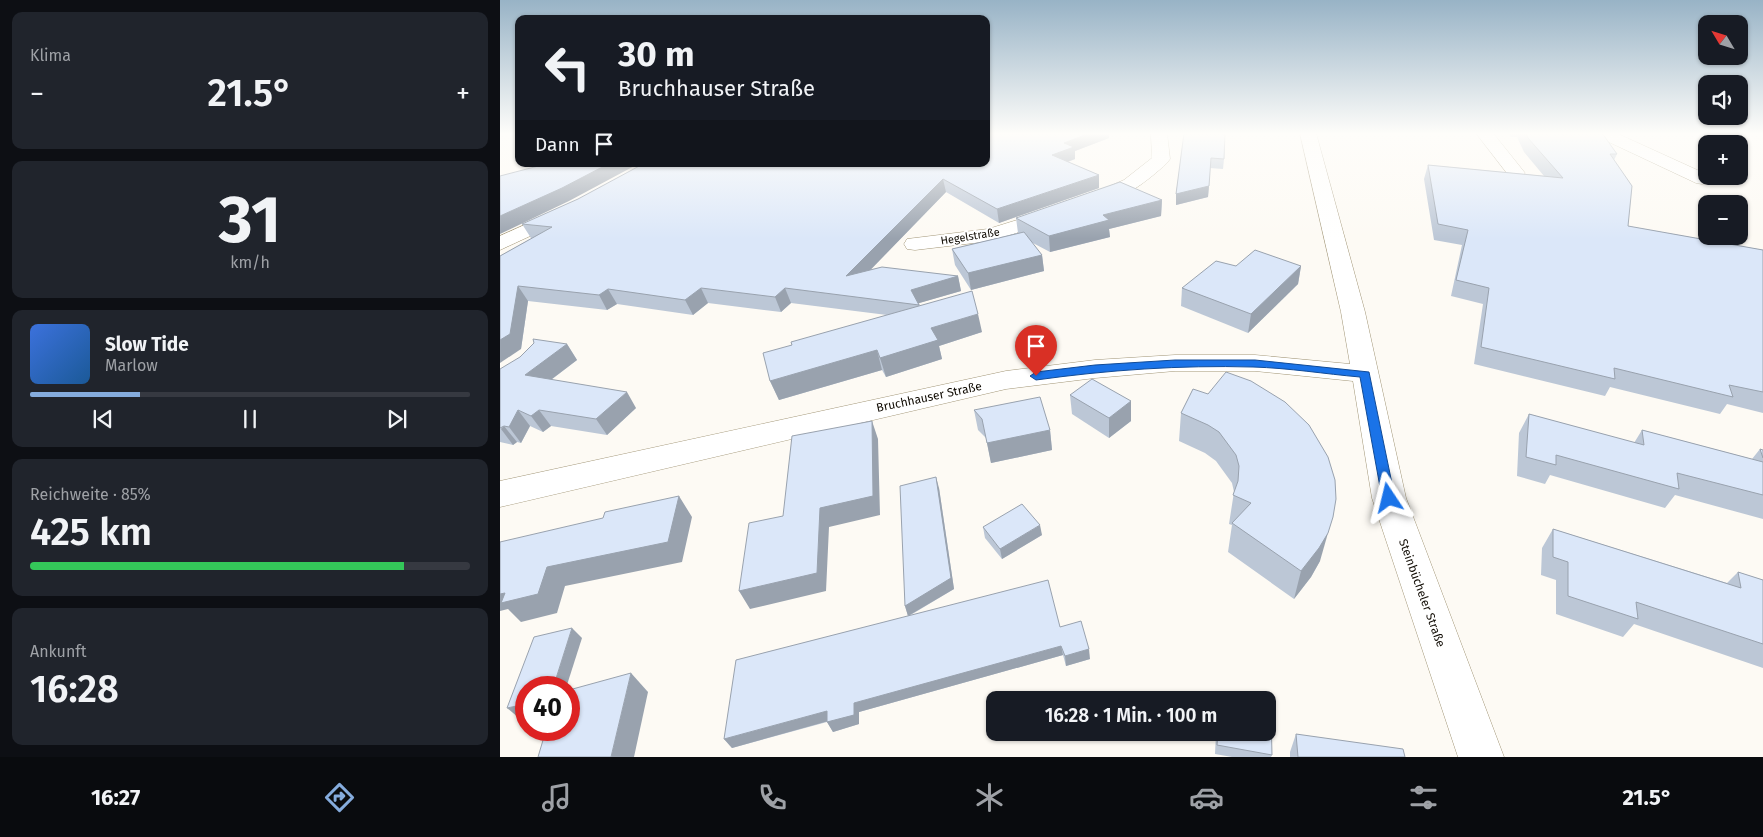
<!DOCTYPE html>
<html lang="de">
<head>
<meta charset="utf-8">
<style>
	:root { --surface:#171b24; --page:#20242c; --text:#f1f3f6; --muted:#9ea1a6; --line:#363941; --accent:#85acdd }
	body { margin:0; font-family:"Fira Sans",sans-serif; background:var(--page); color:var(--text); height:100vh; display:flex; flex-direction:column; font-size:19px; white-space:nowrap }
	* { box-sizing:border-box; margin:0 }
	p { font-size:16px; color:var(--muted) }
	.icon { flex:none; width:28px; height:28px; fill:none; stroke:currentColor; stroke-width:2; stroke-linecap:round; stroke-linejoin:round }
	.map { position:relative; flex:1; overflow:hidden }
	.sheet { display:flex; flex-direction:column; gap:12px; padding:12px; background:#0d0f14; width:500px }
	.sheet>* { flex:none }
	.hud { position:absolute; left:15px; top:15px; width:475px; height:152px; border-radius:10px; box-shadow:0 1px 4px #0004; background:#171b24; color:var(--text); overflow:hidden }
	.needle { width:32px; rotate:308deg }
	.buttons { position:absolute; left:1198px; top:15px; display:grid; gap:10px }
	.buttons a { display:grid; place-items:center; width:50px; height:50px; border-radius:10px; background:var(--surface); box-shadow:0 1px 4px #0004; font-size:25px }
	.speed { position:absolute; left:15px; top:676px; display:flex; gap:10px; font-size:25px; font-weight:700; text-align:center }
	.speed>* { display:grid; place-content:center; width:65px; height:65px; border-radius:50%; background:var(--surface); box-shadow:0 1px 4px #0004; line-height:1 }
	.speed .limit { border:8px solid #d22; background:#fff; color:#111 }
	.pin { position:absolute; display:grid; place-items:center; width:42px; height:42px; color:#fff; margin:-51px -21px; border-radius:50% 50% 50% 0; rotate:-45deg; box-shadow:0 0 5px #0007 }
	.pin .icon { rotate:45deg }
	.me { position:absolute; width:55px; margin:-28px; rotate:350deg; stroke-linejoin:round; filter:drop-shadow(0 0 4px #0008) }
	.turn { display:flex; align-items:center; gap:18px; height:105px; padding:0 20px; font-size:22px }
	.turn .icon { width:65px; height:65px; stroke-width:2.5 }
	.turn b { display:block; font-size:35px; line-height:42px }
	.then { display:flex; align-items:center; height:48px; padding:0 20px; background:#0003; gap:10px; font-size:19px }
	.big { font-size:38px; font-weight:600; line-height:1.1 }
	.sheet .tile { flex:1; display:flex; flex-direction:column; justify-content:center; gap:8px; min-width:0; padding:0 18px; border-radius:10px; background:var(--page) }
	.sheet .dial { align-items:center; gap:0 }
	.dial b { font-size:65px; line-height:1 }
	.song { display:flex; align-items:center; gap:15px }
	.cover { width:60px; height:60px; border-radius:8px; background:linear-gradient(135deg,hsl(220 70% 55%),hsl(210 70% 35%)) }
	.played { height:5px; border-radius:2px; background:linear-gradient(90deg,var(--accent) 25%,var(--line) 25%) }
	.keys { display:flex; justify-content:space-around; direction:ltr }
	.heat { display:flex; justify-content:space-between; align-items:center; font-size:28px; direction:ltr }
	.charge { height:8px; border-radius:4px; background:linear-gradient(90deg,#34c759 85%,var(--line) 0) }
	.trip { position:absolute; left:486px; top:691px; width:290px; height:50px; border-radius:10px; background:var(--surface); box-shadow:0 1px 4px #0004; font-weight:600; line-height:50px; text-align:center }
	.tabs { display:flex; height:80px; justify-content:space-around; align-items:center; background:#090b0e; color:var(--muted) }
	.tabs .icon { width:35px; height:35px }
	.tabs .on { color:var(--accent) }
	.tabs b { font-size:22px; color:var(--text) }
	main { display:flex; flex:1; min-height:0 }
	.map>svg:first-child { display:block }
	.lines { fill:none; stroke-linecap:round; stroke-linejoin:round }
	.minor-casing { stroke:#a29677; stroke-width:1 }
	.tertiary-casing { stroke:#a29677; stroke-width:1 }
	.minor { fill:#fff; fill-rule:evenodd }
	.tertiary { fill:#fff; fill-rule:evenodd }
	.wall { fill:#bcc7d6 }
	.shaded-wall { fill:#99a2ae }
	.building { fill:#dbe7f9; stroke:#99a2ae }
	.route { fill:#1a73e8; stroke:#114b97 }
	.labels { text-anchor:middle; stroke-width:4; stroke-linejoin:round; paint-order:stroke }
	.far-street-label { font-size:11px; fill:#100b03; stroke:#fff }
	.street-label { font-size:12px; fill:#100b03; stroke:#fff }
</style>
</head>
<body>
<main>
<section class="sheet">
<div class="tile"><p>Klima</p>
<div class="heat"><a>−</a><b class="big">21.5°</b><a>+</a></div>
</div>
<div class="tile dial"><b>31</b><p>km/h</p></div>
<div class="tile">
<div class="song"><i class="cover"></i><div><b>Slow Tide</b><p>Marlow</p></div></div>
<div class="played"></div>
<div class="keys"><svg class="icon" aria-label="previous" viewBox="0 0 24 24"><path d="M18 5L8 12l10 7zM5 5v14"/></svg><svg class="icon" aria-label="pause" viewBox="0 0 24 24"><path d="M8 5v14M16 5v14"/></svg><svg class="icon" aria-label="next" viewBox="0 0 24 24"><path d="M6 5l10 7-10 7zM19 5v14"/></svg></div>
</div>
<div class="tile"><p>Reichweite · 85%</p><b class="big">425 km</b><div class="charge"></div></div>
<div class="tile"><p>Ankunft</p><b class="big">16:28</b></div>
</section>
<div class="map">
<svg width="1263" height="757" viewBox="0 0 1263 757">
	<rect width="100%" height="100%" fill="#fdfaf4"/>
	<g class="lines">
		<g class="minor-casing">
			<g id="minor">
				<path d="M651 133H667L670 159 667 163C650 179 612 210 587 204L584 200 587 196 624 180 652 158Z"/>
				<polygon points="976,133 993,133 1025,173 1022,177 1016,178 1010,177"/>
				<polygon points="1094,133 1116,133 1206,174 1211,179 1208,183 1202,184 1196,183 1096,136"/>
				<polygon points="60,209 67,211 70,215 67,219 0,250 0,236"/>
				<polygon points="553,209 560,211 563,215 560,219 491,241 415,250 407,249 404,244 407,239 415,238 488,229"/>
			</g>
		</g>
		<g class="tertiary-casing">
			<polygon id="tertiary" points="800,133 816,133 865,312 906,498 1004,757 958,757 872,498 853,381 755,371 675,371 595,378 506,389 0,507 0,481 506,371 595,360 675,355 755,355 850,364 841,312"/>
		</g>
		<use href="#minor" class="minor"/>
		<use href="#tertiary" class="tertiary"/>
	</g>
	<g class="wall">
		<polygon points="684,133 724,159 723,169 710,168 708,197 676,205 676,194"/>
		<polygon points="1008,133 1102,133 1117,154 1114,160 1128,226 1263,250 1263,413 1227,404 1220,414 1110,387 1105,396 974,364 983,304 951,296 962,245 934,240 924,179 928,165 1044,176 1024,152 1017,137 1011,137"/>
		<polygon points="609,138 575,151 575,159 568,162 599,175 599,188 499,223 446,192 370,270 458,276 461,291 419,303 420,306 482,332 439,346 442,359 386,377 382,370 279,400 270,381 292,345 387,315 291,303 281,312 208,303 193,315 117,304 107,310 28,301 21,349 0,256 32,238 31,238 22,224 78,199"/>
		<polygon points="662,200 661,216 609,229 610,237 550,252 531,242 542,255 544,271 471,290 455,265 452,249 518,233 516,218"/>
		<polygon points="736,266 801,266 798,284 748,333 681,306 682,288"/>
		<polygon points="67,344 77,360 51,380 136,408 107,435 51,426 43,432 30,426 21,443 17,442 13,445 0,442 0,369"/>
		<polygon points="693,389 820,561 811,577 794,599 728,552 732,525 729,524 734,492 732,483 716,461 705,453 679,441 681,413"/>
		<polygon points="570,395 631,401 631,421 609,438 572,414"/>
		<polygon points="474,410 550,430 552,450 491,463 486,438 478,430"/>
		<polygon points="1029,414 1134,443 1142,430 1252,459 1260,449 1263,450 1263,519 1175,495 1165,508 1050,475 1045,484 1017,476 1019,433"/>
		<polygon points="439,488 454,589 409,616 560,627 590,659 566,666 563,655 359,712 359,724 333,732 327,722 232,748 224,739 408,616 405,606"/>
		<polygon points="483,527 542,535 502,559 485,538"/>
		<polygon points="1053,529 1227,583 1238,572 1263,580 1263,668 1134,624 1123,637 1056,614 1056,580 1041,575 1042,548"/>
		<polygon points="716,732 768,732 772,755 771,757 732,757 715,754"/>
		<polygon points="796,734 905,757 790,757 790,752"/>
	</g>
	<g class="shaded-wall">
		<polygon points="590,133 609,133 609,138 575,151 575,159 553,167 552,155 564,143"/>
		<polygon points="108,164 138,164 69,201 0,234 0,216"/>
		<polygon points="599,175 599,188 499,223 497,209"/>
		<polygon points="443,179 446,192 350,291 346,276"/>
		<polygon points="709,186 708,197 676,205 676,194"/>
		<polygon points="662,200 661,216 609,229 610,237 550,252 549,236 603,215"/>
		<polygon points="542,255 544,271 471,290 468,273"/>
		<polygon points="801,266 798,284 748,333 751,314"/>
		<polygon points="458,276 461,291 416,304 411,290"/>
		<polygon points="18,286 28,301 21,349 0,363 0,340"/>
		<polygon points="201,288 208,303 193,315 185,300"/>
		<polygon points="285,288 291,303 281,312 275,297"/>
		<polygon points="108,289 117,304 107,310 99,295"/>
		<polygon points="478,314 482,332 439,346 442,359 386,377 380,358 431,328"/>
		<polygon points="67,344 77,360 36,391 25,375"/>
		<polygon points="377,350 382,370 279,400 270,381"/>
		<polygon points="127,392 136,408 107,435 96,419"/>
		<polygon points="631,401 631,421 609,438 609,418"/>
		<polygon points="18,410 30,426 21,443 9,427"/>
		<polygon points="39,410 51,426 43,432 31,416"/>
		<polygon points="372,421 378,439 380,515 329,527 326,591 250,609 239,591 320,508"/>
		<polygon points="4,426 17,442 13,445 1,429"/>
		<polygon points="550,430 552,450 491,463 487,443"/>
		<polygon points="436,477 439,488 454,589 408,616 405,606"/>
		<polygon points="179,496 192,517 182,562 65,586 57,613 21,622 8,609 0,611 0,588 47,567"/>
		<polygon points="540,525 542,535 502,559 500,549"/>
		<polygon points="828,533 820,561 811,577 794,599 801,571"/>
		<polygon points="72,628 82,638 66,688 53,688"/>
		<polygon points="561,646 563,655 359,712 359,724 333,732 327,722 354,703"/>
		<polygon points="589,649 590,659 566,666 565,656"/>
		<polygon points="131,673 148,692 134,757 111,757"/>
		<polygon points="26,704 26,716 19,718 7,708"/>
		<polygon points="327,711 332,720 232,748 224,739"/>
	</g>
	<g class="building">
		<polygon points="486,133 590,133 564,143 574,147 552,155 599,175 497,209 443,179 346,276 382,267 458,276 411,290 419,305 285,288 275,297 201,288 185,300 108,289 99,295 18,286 10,334 0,340 0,256 52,227 22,224 78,199 143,164 486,164"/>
		<polygon points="684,133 725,133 724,159 711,158 709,186 676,194"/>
		<polygon points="1026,133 1102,133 1117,154 1110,154 1132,186 1128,226 1263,250 1263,392 1229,385 1233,397 1114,368 1115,379 981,347 989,288 956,280 968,230 938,224 928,165 1063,178 1028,138"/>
		<polygon points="46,164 108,164 62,188 0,216 0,176"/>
		<polygon points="620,182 662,200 603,215 609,220 549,236 516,218"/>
		<polygon points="524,232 542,255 468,273 452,249"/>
		<polygon points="755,250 801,266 751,314 682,288 716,261 736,266"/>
		<polygon points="472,291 478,314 431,328 438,340 380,358 377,350 270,381 263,353 292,345 291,342"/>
		<polygon points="33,339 67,344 25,375 127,392 96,419 39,410 31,416 18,410 9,427 4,426 0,428 0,369 20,357 34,343"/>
		<polygon points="726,372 751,381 785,402 809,425 828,457 835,480 836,499 833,517 828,533 819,548 801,571 732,523 751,503 733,495 738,481 739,466 736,455 719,432 708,425 681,413 693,389 708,394"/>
		<polygon points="592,379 631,401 609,418 570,395"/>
		<polygon points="540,397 550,430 487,443 482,419 474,410"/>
		<polygon points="1029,414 1144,445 1142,430 1263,462 1263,495 1177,473 1179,489 1056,455 1056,465 1026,457"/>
		<polygon points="372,421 373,496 320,508 317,573 239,591 249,523 283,516 292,436"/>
		<polygon points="1260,449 1263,450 1263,458"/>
		<polygon points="436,477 451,578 405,606 400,486"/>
		<polygon points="179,496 168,542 47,567 38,594 1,603 5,593 0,594 0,542 103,518 105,512"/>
		<polygon points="522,504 540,525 500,549 483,527"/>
		<polygon points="1053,529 1241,588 1238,572 1263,580 1263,644 1136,602 1138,619 1068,596 1068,562 1053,557"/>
		<polygon points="548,580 560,627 581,621 589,649 565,656 561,646 354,703 354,715 327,722 327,711 224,739 236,660"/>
		<polygon points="72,628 53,688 26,688 26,704 7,708 34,637"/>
		<polygon points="131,673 111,757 38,757 46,730 69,730 69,690"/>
		<polygon points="768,713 771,713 772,755 717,745 718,732 768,732"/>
		<polygon points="796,734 903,749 905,757 798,757"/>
	</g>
	<linearGradient id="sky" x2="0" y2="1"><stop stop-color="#98b3c6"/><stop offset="0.56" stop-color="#fefdfa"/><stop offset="1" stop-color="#fefdfa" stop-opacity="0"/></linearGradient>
	<rect width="1263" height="239" fill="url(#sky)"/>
	<path class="route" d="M675 360H755L869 372 895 498 893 502 889 504 884 502 882 498 860 377C825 374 789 368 753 367 680 365 608 370 536 380L530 376 536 372 595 365Z"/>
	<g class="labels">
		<g class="far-street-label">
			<text transform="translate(470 236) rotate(-9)" y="4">Hegelstraße</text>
		</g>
		<g class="street-label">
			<text transform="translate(429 397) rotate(-12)" y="4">Bruchhauser Straße</text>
			<text transform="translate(922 593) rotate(70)" y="4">Steinbücheler Straße</text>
		</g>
	</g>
</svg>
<div class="buttons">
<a><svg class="needle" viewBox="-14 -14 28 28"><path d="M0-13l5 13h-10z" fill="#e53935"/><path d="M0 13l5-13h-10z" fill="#9ea1a6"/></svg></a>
<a><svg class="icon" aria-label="sound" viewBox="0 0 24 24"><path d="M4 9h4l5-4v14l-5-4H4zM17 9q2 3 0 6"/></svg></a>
<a>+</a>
<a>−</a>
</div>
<div class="speed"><div class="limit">40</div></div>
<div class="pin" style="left:536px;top:376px;background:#d93025"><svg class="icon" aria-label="arrive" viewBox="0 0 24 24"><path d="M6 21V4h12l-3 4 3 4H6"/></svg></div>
<svg class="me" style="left:889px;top:498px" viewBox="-20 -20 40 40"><path d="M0-17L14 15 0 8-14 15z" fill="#1a73e8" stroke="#fff" stroke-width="4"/></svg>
<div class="trip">16:28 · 1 Min. · 100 m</div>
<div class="hud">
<div class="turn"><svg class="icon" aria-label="left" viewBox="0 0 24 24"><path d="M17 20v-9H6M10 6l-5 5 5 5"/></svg><div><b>30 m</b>Bruchhauser Straße</div></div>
<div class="then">Dann<svg class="icon" aria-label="arrive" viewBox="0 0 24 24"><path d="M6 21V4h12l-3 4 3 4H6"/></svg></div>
</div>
</div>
</main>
<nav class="tabs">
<b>16:27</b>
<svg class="icon on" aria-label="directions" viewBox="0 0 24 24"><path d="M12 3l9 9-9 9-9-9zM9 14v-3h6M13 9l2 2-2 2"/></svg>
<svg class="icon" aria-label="music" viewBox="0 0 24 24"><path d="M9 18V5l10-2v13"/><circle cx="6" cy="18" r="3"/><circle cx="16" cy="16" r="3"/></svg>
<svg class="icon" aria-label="phone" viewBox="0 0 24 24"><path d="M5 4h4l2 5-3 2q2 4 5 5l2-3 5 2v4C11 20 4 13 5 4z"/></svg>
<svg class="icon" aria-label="climate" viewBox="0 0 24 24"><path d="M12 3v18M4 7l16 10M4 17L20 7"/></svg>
<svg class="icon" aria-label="car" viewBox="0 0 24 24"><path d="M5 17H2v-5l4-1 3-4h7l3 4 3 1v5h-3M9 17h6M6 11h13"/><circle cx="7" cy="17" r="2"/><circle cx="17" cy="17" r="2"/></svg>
<svg class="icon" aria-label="filters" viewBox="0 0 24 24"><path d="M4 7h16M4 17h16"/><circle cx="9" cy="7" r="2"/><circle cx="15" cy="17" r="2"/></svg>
<b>21.5°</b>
</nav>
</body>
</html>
